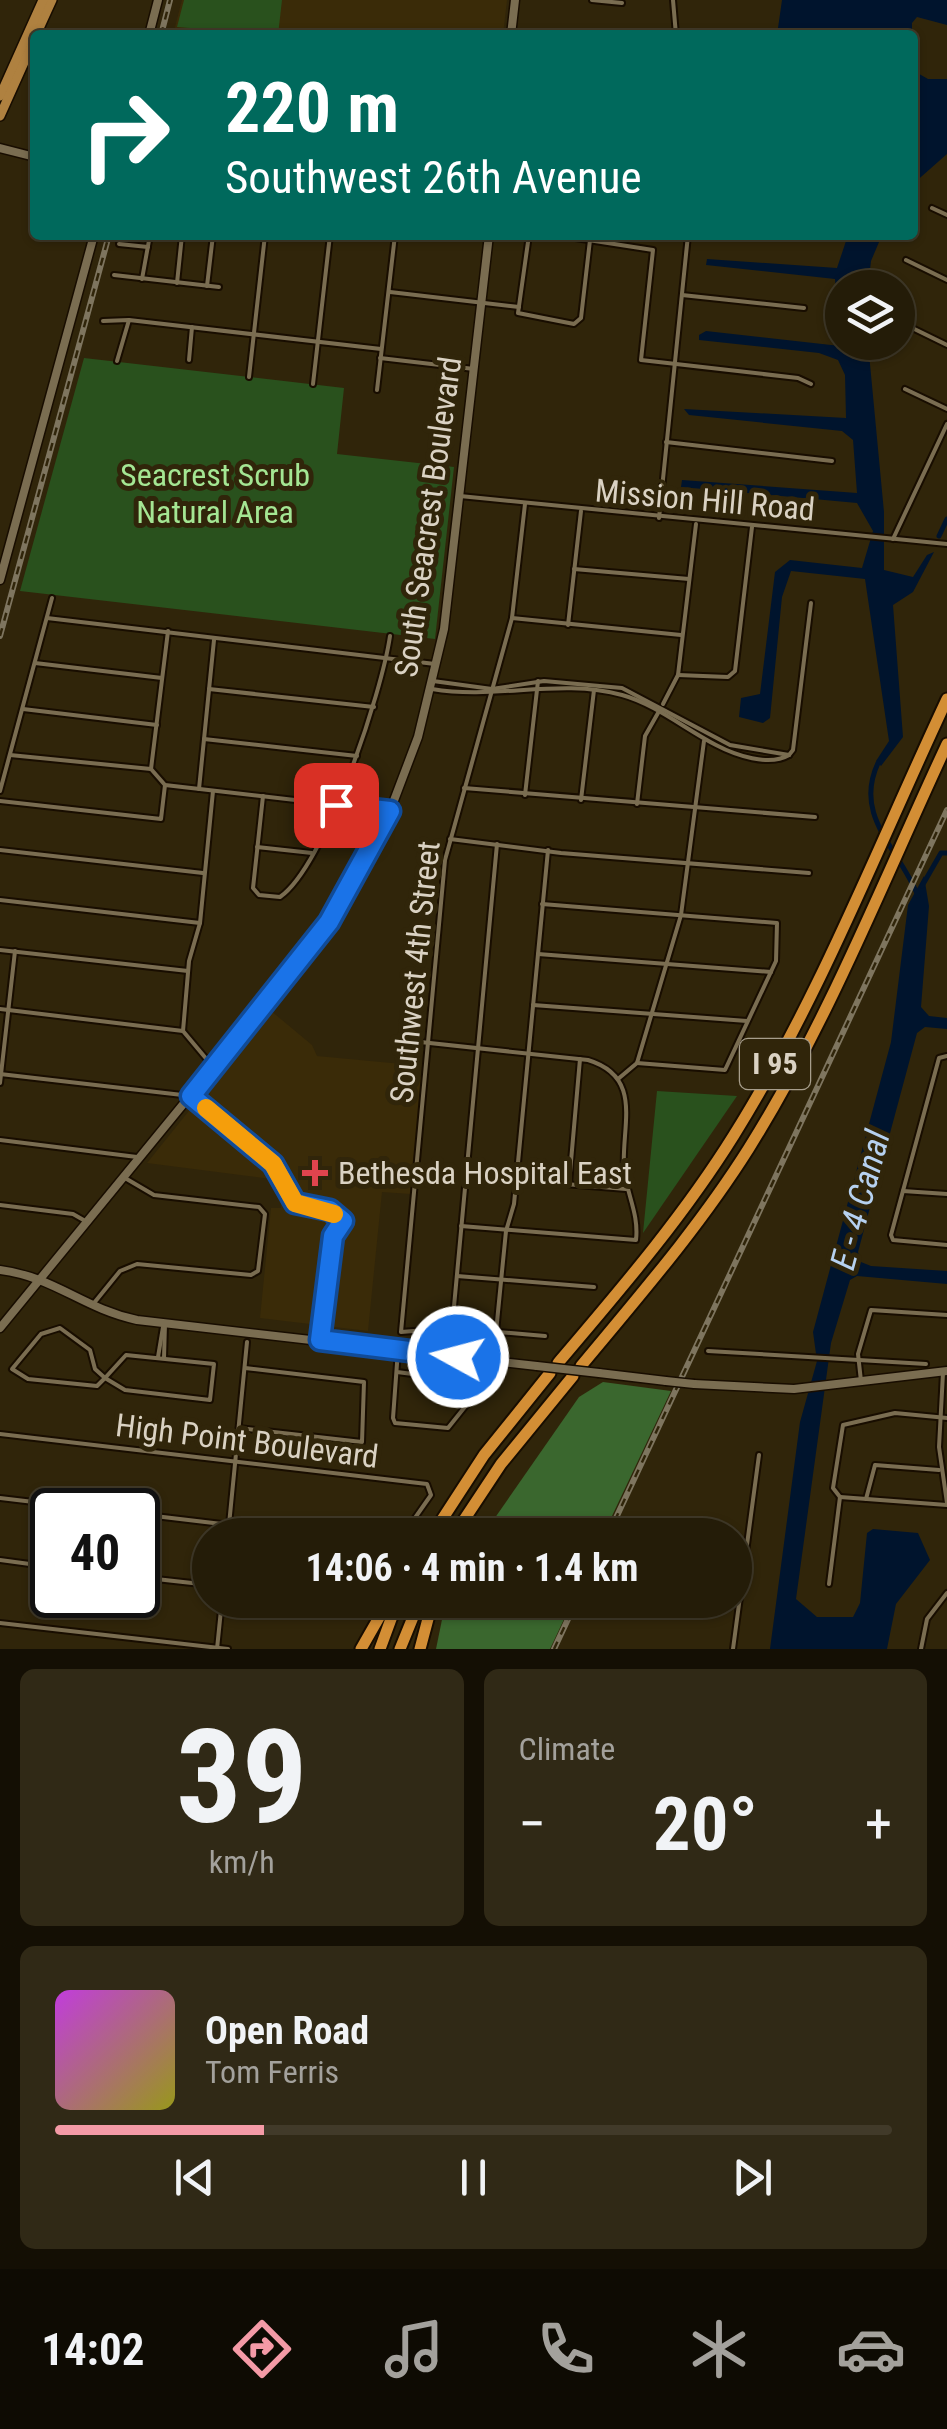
<!DOCTYPE html>
<html lang="en">
<head>
<meta charset="utf-8">
<style>
	:root { --surface:#241c08; --page:#302916; --text:#f1f3f6; --muted:#a3a19c; --line:#413a29; --accent:#f49aa6 }
	body { margin:0; font-family:"Roboto Condensed",sans-serif; background:var(--page); color:var(--text); height:100vh; display:flex; flex-direction:column; font-size:38px; white-space:nowrap }
	* { box-sizing:border-box; margin:0 }
	p { font-size:32px; color:var(--muted) }
	.icon { flex:none; width:55px; height:55px; fill:none; stroke:currentColor; stroke-width:2; stroke-linecap:round; stroke-linejoin:round }
	.map { position:relative; height:1649px; overflow:hidden }
	.details { display:flex; flex-direction:column; gap:20px; padding:20px; background:#140f04; flex:1 }
	.details>* { flex:none }
	.guide { position:absolute; left:30px; top:30px; width:888px; height:210px; border-radius:10px; box-shadow:0 2px 8px #0004,0 0 0 2px var(--line); background:#00695c; color:#fff; overflow:hidden }
	.tools { position:absolute; left:825px; top:270px; display:grid; gap:20px }
	.tools a { display:grid; place-items:center; width:90px; height:90px; border-radius:50%; background:var(--surface); box-shadow:0 2px 8px #0004,0 0 0 2px var(--line); font-size:50px }
	.speed { position:absolute; left:30px; top:1488px; display:flex; gap:20px; font-size:50px; font-weight:700; text-align:center }
	.speed>* { display:grid; place-content:center; width:130px; height:130px; border-radius:50%; background:var(--surface); box-shadow:0 2px 8px #0004,0 0 0 2px var(--line); line-height:1 }
	.speed .limit { border:5px solid #111; border-radius:15px; background:#fff; color:#111 }
	.pin { position:absolute; display:grid; place-items:center; width:85px; height:85px; color:#fff; margin:-42px; border-radius:20px; box-shadow:0 5px 15px #0006 }
	.me { position:absolute; width:110px; margin:-55px; rotate:277deg; stroke-linejoin:round; filter:drop-shadow(0 0 8px #0008) }
	.turn { display:flex; align-items:center; gap:35px; height:210px; padding:0 30px; font-size:45px }
	.turn .icon { width:130px; height:130px; stroke-width:2.5 }
	.turn b { display:block; font-size:70px; line-height:85px }
	.big { font-size:75px; font-weight:700; line-height:1.1 }
	.details .card { flex:1; display:flex; flex-direction:column; justify-content:center; gap:15px; min-width:0; padding:0 35px; border-radius:15px; background:var(--page) }
	.details .dial { align-items:center; gap:0 }
	.dial b { font-size:130px; line-height:1 }
	.song { display:flex; align-items:center; gap:30px }
	.cover { width:120px; height:120px; border-radius:15px; background:linear-gradient(135deg,hsl(290 70% 55%),hsl(60 70% 35%)) }
	.played { height:10px; border-radius:5px; background:linear-gradient(90deg,var(--accent) 25%,var(--line) 25%) }
	.keys { display:flex; justify-content:space-around; direction:ltr }
	.heat { display:flex; justify-content:space-between; align-items:center; font-size:55px; direction:ltr }
	.details .tiles { flex:1; display:grid; gap:20px; grid-template-columns:1fr 1fr }
	.card:last-child { grid-column:span 2 }
	.trip { position:absolute; left:192px; top:1518px; width:560px; height:100px; border-radius:50px; background:var(--surface); box-shadow:0 2px 8px #0004,0 0 0 2px var(--line); font-weight:700; line-height:100px; text-align:center }
	.menu { display:flex; height:160px; justify-content:space-around; align-items:center; background:#0e0b03; color:var(--muted) }
	.menu .icon { width:70px; height:70px }
	.menu .current { color:var(--accent) }
	.menu b { font-size:45px; color:var(--text) }
	.map>svg:first-child { display:block }
	.built { fill:#3a2b08 }
	.green { fill:#29511d }
	.forest { fill:#3a672e }
	.water { fill:#00142d }
	.lines { fill:none; stroke-linecap:round; stroke-linejoin:round }
	.canal { stroke:#00142d; stroke-width:5 }
	.street-casing { stroke:#180d00; stroke-width:8 }
	.secondary-casing { stroke:#180d00; stroke-width:11 }
	.primary-casing { stroke:#180d00; stroke-width:12 }
	.highway-casing { stroke:#180d00; stroke-width:15 }
	.street { stroke:#7a6d51; stroke-width:4 }
	.secondary { stroke:#7a6d51; stroke-width:8 }
	.primary { stroke:#af8140; stroke-width:9 }
	.highway { stroke:#d38e35; stroke-width:11 }
	.rail-casing { stroke:#7e755f; stroke-width:6 }
	.rail { stroke:#30250a; stroke-width:2.5; stroke-dasharray:8; stroke-linecap:butt }
	.secondary-bridge-casing { stroke:#180d00; stroke-width:11; stroke-linecap:butt }
	.secondary-bridge { stroke:#7a6d51; stroke-width:8 }
	.route-casing { stroke:#114b97; stroke-width:25 }
	.route { stroke:#1a73e8; stroke-width:18 }
	.slow { stroke:#f59e0b; stroke-width:18 }
	.health-dot { fill:#e0444e; stroke:#30250a; stroke-width:4 }
	.labels { text-anchor:middle; stroke-width:10; stroke-linejoin:round; paint-order:stroke }
	.shield { fill:#30250a; stroke:#a79e8c; stroke-width:2.5 }
	.shield-label { font-size:30px; font-weight:bold; fill:#dad2c3 }
	.park-label { font-size:32px; fill:#a4e693; stroke:#30250a }
	.street-label { font-size:32px; fill:#dad2c3; stroke:#30250a }
	.poi-label { font-size:32px; fill:#dad2c3; stroke:#30250a; text-anchor:start }
	.water-label { font-size:35px; font-style:italic; fill:#b6d1f0; stroke:#30250a }
</style>
</head>
<body>
<div class="map">
<svg width="947" height="1649" viewBox="0 0 947 1649">
	<rect width="100%" height="100%" fill="#30250a"/>
	<g class="built">
		<polygon points="182,0 507,0 503,35 210,35 174,31"/>
		<polygon points="270,1010 312,1045 317,1056 402,1064 401,1075 423,1077 411,1194 382,1192 368,1331 260,1318 271,1208 281,1208 279,1180 147,1163"/>
	</g>
	<g class="green">
		<polygon points="184,0 282,0 278,35 177,27"/>
		<polygon points="84,358 344,388 337,454 454,467 435,639 20,591"/>
		<polygon points="657,1091 737,1096 643,1233"/>
	</g>
	<g class="forest">
		<polygon points="603,1382 671,1391 603,1535 483,1535 579,1397"/>
		<polygon points="446,1600 573,1600 550,1649 436,1649"/>
	</g>
	<g class="water">
		<polygon points="782,0 947,0 947,25 917,17 912,23 912,35 777,35"/>
		<polygon points="913,40 914,71 928,79 947,79 947,154 913,184"/>
		<polygon points="848,235 882,235 871,261 868,287 842,288 842,342 868,343 884,512 884,570 913,577 927,555 934,552 913,592 893,605 903,737 881,766 876,761 889,741 865,579 791,571 782,597 770,718 763,723 739,717 741,698 760,694 775,572 790,560 862,568 873,531 857,503 681,487 682,480 857,493 853,440 842,431 689,415 684,409 846,418 845,375 838,360 819,353 699,340 699,335 706,331 840,346 835,279 706,265 707,259 837,268"/>
		<polygon points="924,876 929,906 921,1007 929,1016 947,1018 947,1029 925,1027 917,1033 858,1252 861,1262 871,1266 947,1271 947,1284 857,1276 850,1280 831,1343 796,1599 817,1617 853,1617 860,1603 867,1533 873,1529 918,1533 930,1560 896,1604 887,1649 770,1649 800,1422 817,1361 813,1332 891,1042 908,905"/>
	</g>
	<g class="lines">
		<g class="canal">
			<polyline points="939,536 947,519"/>
			<path d="M878 763C853 817 899 848 918 896"/>
			<polyline points="922,886 941,853 947,853"/>
		</g>
		<g class="street-casing">
			<g id="street">
				<polyline points="592,0 622,3"/>
				<polyline points="673,0 676,35"/>
				<polyline points="932,208 947,215"/>
				<polyline points="529,235 518,313 574,324 581,318 590,240"/>
				<polyline points="556,235 653,250 641,360 798,378 811,384"/>
				<polyline points="119,244 148,247"/>
				<polyline points="906,260 947,280"/>
				<polyline points="114,275 219,287"/>
				<polyline points="142,279 150,235"/>
				<polyline points="177,283 182,235"/>
				<polyline points="207,286 213,235"/>
				<polyline points="390,292 519,307"/>
				<polyline points="682,295 804,308"/>
				<polyline points="103,321 129,320 381,349"/>
				<polyline points="898,321 947,345"/>
				<polyline points="380,358 474,369"/>
				<polyline points="189,360 192,327"/>
				<polyline points="117,361 129,320"/>
				<polyline points="249,377 265,235"/>
				<polyline points="313,384 330,235"/>
				<polyline points="905,389 947,409"/>
				<polyline points="377,390 395,235"/>
				<polyline points="666,442 832,461"/>
				<polyline points="460,496 947,544"/>
				<polyline points="525,504 512,618 445,860 401,1332 452,1328 545,1336"/>
				<polyline points="659,518 688,235"/>
				<polyline points="893,539 947,424"/>
				<polyline points="574,569 689,579"/>
				<polyline points="47,618 435,664"/>
				<polyline points="512,618 681,635"/>
				<polyline points="568,625 581,511"/>
				<polyline points="35,663 162,678"/>
				<polyline points="678,675 728,677 735,671 752,527"/>
				<polyline points="433,681 492,689 544,681 622,688 730,745 789,755"/>
				<polyline points="209,689 374,707"/>
				<path d="M432 689C496 700 560 678 622 695 655 704 685 729 716 745 735 755 769 767 789 755"/>
				<polyline points="663,704 678,675 696,524"/>
				<polyline points="23,709 157,725"/>
				<polyline points="204,739 357,756"/>
				<polyline points="10,755 151,769 165,785 390,811"/>
				<polyline points="789,755 793,750 811,603"/>
				<polyline points="151,769 168,631"/>
				<polyline points="464,788 815,817"/>
				<polyline points="199,789 214,640"/>
				<polyline points="0,791 52,598"/>
				<polyline points="525,795 538,681"/>
				<path d="M263 796 253 888 259 895 280 897C325 866 382 692 390 636"/>
				<polyline points="581,800 594,690"/>
				<polyline points="0,801 161,819 165,785"/>
				<polyline points="637,804 645,736 658,713"/>
				<polyline points="450,839 561,853 809,873"/>
				<polyline points="257,847 312,853"/>
				<polyline points="0,850 203,873"/>
				<polyline points="0,900 200,923"/>
				<polyline points="542,904 777,923 776,961 725,1070 637,1063"/>
				<polyline points="0,950 188,971"/>
				<polyline points="538,954 771,972"/>
				<polyline points="533,1005 747,1021"/>
				<polyline points="0,1009 183,1031 214,1068"/>
				<polyline points="183,1031 189,961 200,923 213,791"/>
				<path d="M411 1041 588 1060C644 1077 621 1126 624 1169 627 1195 639 1214 636 1240L461 1226"/>
				<polyline points="947,1056 939,1058 891,1235 893,1240 947,1245"/>
				<polyline points="0,1074 191,1096 273,1164 295,1203 324,1208 343,1221 333,1236 320,1339"/>
				<polyline points="618,1079 637,1063 681,915 704,741"/>
				<polyline points="0,1083 15,951"/>
				<polyline points="0,1140 137,1157"/>
				<polyline points="516,1180 626,1189"/>
				<polyline points="569,1184 580,1059"/>
				<polyline points="903,1191 947,1194"/>
				<polyline points="0,1205 73,1214 87,1222"/>
				<polyline points="457,1276 594,1287"/>
				<polyline points="94,1303 120,1271 137,1264 251,1275 258,1271 265,1214 259,1207 154,1195 125,1178"/>
				<polygon points="60,1328 90,1350 95,1369 105,1378 97,1386 28,1379 12,1369 41,1334"/>
				<polyline points="496,1332 506,1231 514,1204 548,850"/>
				<polyline points="319,1338 318,1323 325,1305"/>
				<polyline points="459,1347 452,1328 497,844"/>
				<polyline points="459,1349 474,1330"/>
				<polyline points="708,1351 926,1364"/>
				<polygon points="126,1355 214,1364 210,1400 125,1390 105,1378"/>
				<polyline points="158,1357 163,1327"/>
				<polyline points="164,1358 165,1324"/>
				<polyline points="397,1372 467,1381 468,1403 448,1428 395,1423 393,1418 398,1350"/>
				<polyline points="943,1373 939,1447 947,1503"/>
				<polyline points="861,1381 858,1354 871,1310 947,1315"/>
				<polyline points="239,1428 362,1442 364,1382 245,1368"/>
				<polyline points="0,1434 427,1484 431,1495 403,1535"/>
				<polyline points="840,1497 833,1488 843,1425 895,1413 947,1418"/>
				<polyline points="840,1497 947,1505"/>
				<polyline points="0,1498 101,1510"/>
				<polyline points="866,1499 875,1465 939,1470"/>
				<polyline points="138,1514 314,1535"/>
				<polyline points="228,1535 247,1342"/>
				<polyline points="0,1560 52,1567"/>
				<polyline points="138,1577 210,1585"/>
				<polyline points="829,1584 840,1497"/>
				<polyline points="336,1600 350,1602"/>
				<polyline points="0,1623 228,1649"/>
				<polyline points="217,1649 222,1600"/>
				<polyline points="733,1649 759,1455"/>
				<polyline points="921,1649 927,1619 947,1593"/>
			</g>
		</g>
		<g class="secondary-casing">
			<g id="secondary">
				<polyline points="149,35 158,0"/>
				<polyline points="511,35 515,0"/>
				<polyline points="0,148 35,157"/>
				<polyline points="0,580 94,235"/>
				<path d="M0 1270C55 1277 82 1308 137 1320L537 1366"/>
				<polyline points="0,1328 311,948 357,876 390,811 418,737 444,629 489,235"/>
				<polyline points="599,1373 666,1381"/>
				<polyline points="694,1384 794,1389 947,1371"/>
			</g>
		</g>
		<g class="primary-casing">
			<g id="primary">
				<polyline points="36,35 52,0"/>
				<polyline points="0,96 43,0"/>
				<polyline points="0,116 35,38"/>
			</g>
		</g>
		<g class="highway-casing">
			<g id="highway">
				<path d="M558 1363C620 1290 683 1217 734 1135 819 999 879 844 947 699"/>
				<path d="M581 1366C640 1295 700 1226 749 1148 828 1022 884 879 947 744"/>
				<polyline points="432,1535 484,1455 550,1373"/>
				<polyline points="454,1535 501,1464 573,1376"/>
				<polyline points="361,1649 389,1600"/>
				<polyline points="380,1649 398,1600"/>
				<polyline points="400,1649 420,1600"/>
				<polyline points="420,1649 433,1600"/>
			</g>
		</g>
		<use href="#street" class="street"/>
		<use href="#secondary" class="secondary"/>
		<use href="#primary" class="primary"/>
		<use href="#highway" class="highway"/>
		<g class="rail-casing">
			<g id="rail">
				<polyline points="161,35 170,0"/>
				<polyline points="0,636 109,235"/>
				<polyline points="608,1535 947,810"/>
				<polyline points="554,1649 577,1600"/>
			</g>
		</g>
		<use href="#rail" class="rail"/>
		<g class="secondary-bridge-casing">
			<g id="secondary-bridge">
				<polyline points="537,1366 599,1373"/>
				<polyline points="666,1381 694,1384"/>
			</g>
		</g>
		<use href="#secondary-bridge" class="secondary-bridge"/>
	</g>
	<g class="lines">
		<g class="route-casing">
			<polyline id="route" points="336,805 390,811 329,922 191,1096 273,1164 295,1203 330,1210 343,1221 333,1236 320,1340 458,1357"/>
		</g>
		<use href="#route" class="route"/>
		<polyline class="slow" points="206,1108 273,1164 295,1203 334,1214"/>
	</g>
	<path class="health-dot" d="M310 1158h10v10h10v10h-10v10h-10v-10h-10v-10h10z"/>
	<g class="labels">
		<rect class="shield" x="740" y="1039" width="70" height="50" rx="8"/>
		<g class="shield-label">
			<text x="775" y="1074">I 95</text>
		</g>
		<g class="park-label">
			<text x="215" y="486">Seacrest Scrub<tspan x="215" dy="37">Natural Area</tspan></text>
		</g>
		<g class="street-label">
			<text transform="translate(705 500) rotate(5)" y="11">Mission Hill Road</text>
			<text transform="translate(428 517) rotate(-82)" y="11">South Seacrest Boulevard</text>
			<text transform="translate(415 972) rotate(-84)" y="11">Southwest 4th Street</text>
			<text transform="translate(247 1441) rotate(7)" y="11">High Point Boulevard</text>
		</g>
		<g class="poi-label">
			<text x="338" y="1184">Bethesda Hospital East</text>
		</g>
		<g class="water-label">
			<text transform="translate(860 1200) rotate(-75)" y="12">E - 4 Canal</text>
		</g>
	</g>
</svg>
<div class="tools">
<a><svg class="icon" aria-label="layers" viewBox="0 0 24 24"><path d="M12 4l9 5-9 5-9-5zM3 14l9 5 9-5"/></svg></a>
</div>
<div class="speed"><div class="limit">40</div></div>
<div class="pin" style="left:336px;top:805px;background:#d93025"><svg class="icon" aria-label="arrive" viewBox="0 0 24 24"><path d="M6 21V4h12l-3 4 3 4H6"/></svg></div>
<svg class="me" style="left:458px;top:1357px" viewBox="-20 -20 40 40"><circle r="17" fill="#1a73e8" stroke="#fff" stroke-width="3"/><path d="M0-11L8 9 0 5-8 9z" fill="#fff"/></svg>
<div class="trip">14:06 · 4 min · 1.4 km</div>
<div class="guide">
<div class="turn"><svg class="icon" aria-label="right" viewBox="0 0 24 24"><path d="M7 20v-9h11M14 6l5 5-5 5"/></svg><div><b>220 m</b>Southwest 26th Avenue</div></div>
</div>
</div>
<section class="details">
<div class="tiles">
<div class="card dial"><b>39</b><p>km/h</p></div>
<div class="card"><p>Climate</p>
<div class="heat"><a>−</a><b class="big">20°</b><a>+</a></div>
</div>
<div class="card">
<div class="song"><i class="cover"></i><div><b>Open Road</b><p>Tom Ferris</p></div></div>
<div class="played"></div>
<div class="keys"><svg class="icon" aria-label="previous" viewBox="0 0 24 24"><path d="M18 5L8 12l10 7zM5 5v14"/></svg><svg class="icon" aria-label="pause" viewBox="0 0 24 24"><path d="M8 5v14M16 5v14"/></svg><svg class="icon" aria-label="next" viewBox="0 0 24 24"><path d="M6 5l10 7-10 7zM19 5v14"/></svg></div>
</div>
</div>
</section>
<nav class="menu">
<b>14:02</b>
<svg class="icon current" aria-label="directions" viewBox="0 0 24 24"><path d="M12 3l9 9-9 9-9-9zM9 14v-3h6M13 9l2 2-2 2"/></svg>
<svg class="icon" aria-label="music" viewBox="0 0 24 24"><path d="M9 18V5l10-2v13"/><circle cx="6" cy="18" r="3"/><circle cx="16" cy="16" r="3"/></svg>
<svg class="icon" aria-label="phone" viewBox="0 0 24 24"><path d="M5 4h4l2 5-3 2q2 4 5 5l2-3 5 2v4C11 20 4 13 5 4z"/></svg>
<svg class="icon" aria-label="climate" viewBox="0 0 24 24"><path d="M12 3v18M4 7l16 10M4 17L20 7"/></svg>
<svg class="icon" aria-label="car" viewBox="0 0 24 24"><path d="M5 17H2v-5l4-1 3-4h7l3 4 3 1v5h-3M9 17h6M6 11h13"/><circle cx="7" cy="17" r="2"/><circle cx="17" cy="17" r="2"/></svg>
</nav>
</body>
</html>
